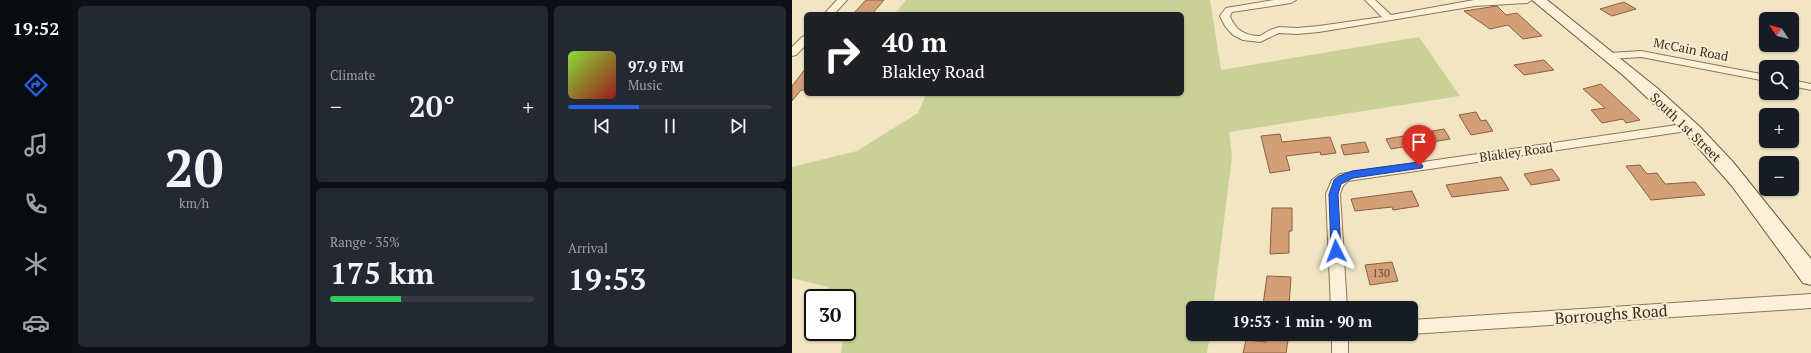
<!DOCTYPE html>
<html lang="en">
<head>
<meta charset="utf-8">
<style>
	:root { --surface:#171b24; --page:#242831; --text:#f1f3f6; --muted:#9ea1a6; --line:#363941; --accent:#2563eb }
	body { margin:0; font-family:"PT Serif",serif; background:var(--page); color:var(--text); height:100vh; display:flex; flex-direction:column; font-size:15px; white-space:nowrap }
	* { box-sizing:border-box; margin:0 }
	p { font-size:13px; color:var(--muted) }
	.icon { flex:none; width:22px; height:22px; fill:none; stroke:currentColor; stroke-width:2; stroke-linecap:round; stroke-linejoin:round }
	.map { position:relative; flex:1; overflow:hidden }
	.panel { display:flex; flex-direction:column; gap:6px; padding:6px; background:#0d0f14; width:720px }
	.panel>* { flex:none }
	.guide { position:absolute; left:12px; top:12px; width:380px; height:84px; border-radius:6px; box-shadow:0 1px 3px #0004; background:#202124; color:#fff; overflow:hidden }
	.needle { width:26px; rotate:305deg }
	.buttons { position:absolute; left:967px; top:12px; display:grid; gap:8px }
	.buttons a { display:grid; place-items:center; width:40px; height:40px; border-radius:6px; background:var(--surface); box-shadow:0 1px 3px #0004; font-size:20px }
	.speed { position:absolute; left:12px; top:289px; display:flex; gap:8px; font-size:20px; font-weight:700; text-align:center }
	.speed>* { display:grid; place-content:center; width:52px; height:52px; border-radius:50%; background:var(--surface); box-shadow:0 1px 3px #0004; line-height:1 }
	.speed .limit { border:2px solid #111; border-radius:6px; background:#fff; color:#111 }
	.pin { position:absolute; display:grid; place-items:center; width:34px; height:34px; color:#fff; margin:-41px -17px; border-radius:50% 50% 50% 0; rotate:-45deg; box-shadow:0 0 4px #0007 }
	.pin .icon { rotate:45deg }
	.me { position:absolute; width:44px; margin:-22px; rotate:357deg; stroke-linejoin:round; filter:drop-shadow(0 0 3px #0008) }
	.turn { display:flex; align-items:center; gap:14px; height:84px; padding:0 12px; font-size:18px }
	.turn .icon { width:52px; height:52px; stroke-width:2.5 }
	.turn b { display:block; font-size:28px; line-height:34px }
	.big { font-size:30px; font-weight:700; line-height:1.1 }
	.panel .tile { flex:1; display:flex; flex-direction:column; justify-content:center; gap:6px; min-width:0; padding:0 14px; border-radius:6px; background:var(--page) }
	.panel .dial { align-items:center; gap:0 }
	.dial b { font-size:52px; line-height:1 }
	.song { display:flex; align-items:center; gap:12px }
	.cover { width:48px; height:48px; border-radius:6px; background:linear-gradient(135deg,hsl(90 70% 55%),hsl(0 70% 35%)) }
	.played { height:4px; border-radius:2px; background:linear-gradient(90deg,var(--accent) 35%,var(--line) 35%) }
	.keys { display:flex; justify-content:space-around; direction:ltr }
	.heat { display:flex; justify-content:space-between; align-items:center; font-size:22px; direction:ltr }
	.charge { height:6px; border-radius:3px; background:linear-gradient(90deg,#34c759 35%,var(--line) 0) }
	.panel .tiles { flex:1; display:grid; gap:6px; grid-template-columns:repeat(3,1fr) }
	.tile:first-child { grid-row:span 2 }
	.trip { position:absolute; left:394px; top:301px; width:232px; height:40px; border-radius:6px; background:var(--surface); box-shadow:0 1px 3px #0004; font-weight:700; line-height:40px; text-align:center }
	main { display:flex; flex:1; min-height:0 }
	.tab-bar { display:flex; flex-direction:column; width:72px; justify-content:space-around; align-items:center; background:#090b0e; color:var(--muted) }
	.tab-bar .icon { width:28px; height:28px }
	.tab-bar .active { color:var(--accent) }
	.tab-bar b { font-size:18px; color:var(--text) }
	.map>svg:first-child { display:block }
	.green { fill:#c9d196 }
	.building { fill:#d29f77; stroke:#8f5f3c }
	.lines { fill:none; stroke-linecap:round; stroke-linejoin:round }
	.street-casing { stroke:#8d7658; stroke-width:2 }
	.secondary-casing { stroke:#6f573c; stroke-width:2 }
	.street { fill:#fbf1d8; fill-rule:evenodd }
	.secondary { fill:#fbf1d8; fill-rule:evenodd }
	.route { fill:#2563eb; stroke:#184099 }
	.labels { text-anchor:middle; stroke-width:4; stroke-linejoin:round; paint-order:stroke }
	.number-label { font-size:11px; fill:#624a34 }
	.street-label { font-size:13px; fill:#3c2d1e; stroke:#f8eed4 }
	.near-street-label { font-size:16px; fill:#3c2d1e; stroke:#f8eed4 }
</style>
</head>
<body>
<main>
<nav class="tab-bar">
<b>19:52</b>
<svg class="icon active" aria-label="directions" viewBox="0 0 24 24"><path d="M12 3l9 9-9 9-9-9zM9 14v-3h6M13 9l2 2-2 2"/></svg>
<svg class="icon" aria-label="music" viewBox="0 0 24 24"><path d="M9 18V5l10-2v13"/><circle cx="6" cy="18" r="3"/><circle cx="16" cy="16" r="3"/></svg>
<svg class="icon" aria-label="phone" viewBox="0 0 24 24"><path d="M5 4h4l2 5-3 2q2 4 5 5l2-3 5 2v4C11 20 4 13 5 4z"/></svg>
<svg class="icon" aria-label="climate" viewBox="0 0 24 24"><path d="M12 3v18M4 7l16 10M4 17L20 7"/></svg>
<svg class="icon" aria-label="car" viewBox="0 0 24 24"><path d="M5 17H2v-5l4-1 3-4h7l3 4 3 1v5h-3M9 17h6M6 11h13"/><circle cx="7" cy="17" r="2"/><circle cx="17" cy="17" r="2"/></svg>
</nav>
<section class="panel">
<div class="tiles">
<div class="tile dial"><b>20</b><p>km/h</p></div>
<div class="tile"><p>Climate</p>
<div class="heat"><a>−</a><b class="big">20°</b><a>+</a></div>
</div>
<div class="tile">
<div class="song"><i class="cover"></i><div><b>97.9 FM</b><p>Music</p></div></div>
<div class="played"></div>
<div class="keys"><svg class="icon" aria-label="previous" viewBox="0 0 24 24"><path d="M18 5L8 12l10 7zM5 5v14"/></svg><svg class="icon" aria-label="pause" viewBox="0 0 24 24"><path d="M8 5v14M16 5v14"/></svg><svg class="icon" aria-label="next" viewBox="0 0 24 24"><path d="M6 5l10 7-10 7zM19 5v14"/></svg></div>
</div>
<div class="tile"><p>Range · 35%</p><b class="big">175 km</b><div class="charge"></div></div>
<div class="tile"><p>Arrival</p><b class="big">19:53</b></div>
</div>
</section>
<div class="map">
<svg width="1019" height="353" viewBox="0 0 1019 353">
	<rect width="100%" height="100%" fill="#f1e5c4"/>
	<polygon class="green" points="114,0 418,0 429,70 627,37 668,96 437,132 440,157 421,308 401,308 401,334 418,334 415,353 49,353 52,332 55,332 55,298 42,298 36,287 0,278 0,167 65,151 126,113 134,94 390,94 390,14 103,14"/>
	<g class="building">
		<polygon points="74,0 92,0 80,14 61,14"/>
		<polygon points="832,2 844,9 820,16 808,9"/>
		<polygon points="705,6 714,15 725,13 750,36 731,39 716,25 698,29 672,11"/>
		<polygon points="752,60 762,70 732,75 722,65"/>
		<polygon points="14,68 14,90 9,90 0,101 0,86"/>
		<polygon points="809,84 848,120 834,123 831,119 810,123 799,110 813,108 791,89"/>
		<polygon points="684,112 689,121 694,120 701,131 679,135 667,115"/>
		<polygon points="652,129 658,139 599,149 594,139"/>
		<polygon points="488,134 490,142 538,137 544,153 529,155 528,152 494,156 498,170 478,173 469,136"/>
		<polygon points="573,142 577,152 552,155 549,145"/>
		<polygon points="848,165 855,174 865,173 873,184 903,182 913,195 859,200 834,166"/>
		<polygon points="760,169 768,180 739,185 732,174"/>
		<polygon points="709,177 717,190 660,197 654,185"/>
		<polygon points="620,191 627,206 601,210 600,207 563,211 559,199"/>
		<polygon points="480,208 500,208 500,231 497,231 497,253 478,254"/>
		<polygon points="600,262 606,281 578,285 573,265"/>
		<polygon points="475,276 499,277 497,306 471,305"/>
		<polygon points="475,334 497,334 494,353 451,353 454,340 474,342"/>
	</g>
	<g class="lines">
		<g class="street-casing">
			<g id="street">
				<polygon points="45,0 55,0 42,14 32,14"/>
				<path d="M482 0H504L499 3 440 12 438 16C443 30 453 36 468 36L478 30 487 27 505 28 527 26 590 17 573 0H583L599 15 682 0H740L735 3 683 6 527 32 505 34 487 33 468 42 451 40 441 35 433 26 428 16 434 8Z"/>
				<polygon points="14,36 14,45 4,55 0,56 0,47 10,37"/>
				<polygon points="849,51 974,75 974,81 849,57 818,59 813,56 818,53"/>
				<polygon points="1000,80 1019,84 1019,90 1000,86"/>
				<polygon points="898,123 902,124 904,127 902,130 556,181 551,186 548,194 555,308 539,308 534,194 540,180 548,174"/>
				<polygon points="1019,294 1019,308 619,334 618,334 619,320"/>
				<rect x="540" y="334" width="16" height="19"/>
			</g>
		</g>
		<g class="secondary-casing">
			<polygon id="secondary" points="740,0 755,0 865,88 908,127 941,162 1019,259 1019,285 1011,283 940,186 895,135 832,76"/>
		</g>
		<use href="#street" class="street"/>
		<use href="#secondary" class="secondary"/>
	</g>
	<polygon class="route" points="627,162 631,166 630,168 561,178 549,184 546,194 549,251 548,254 540,254 539,251 537,194 542,180 547,176 560,171"/>
	<g class="labels">
		<g class="number-label">
			<text x="589" y="277">130</text>
		</g>
		<g class="street-label">
			<text transform="translate(899 49) rotate(11)" y="5">McCain Road</text>
			<text transform="translate(894 127) rotate(44)" y="5">South 1st Street</text>
			<text transform="translate(724 152) rotate(-8)" y="5">Blakley Road</text>
		</g>
		<g class="near-street-label">
			<text transform="translate(819 314) rotate(-4)" y="6">Borroughs Road</text>
		</g>
	</g>
</svg>
<div class="buttons">
<a><svg class="needle" viewBox="-14 -14 28 28"><path d="M0-13l5 13h-10z" fill="#e53935"/><path d="M0 13l5-13h-10z" fill="#9ea1a6"/></svg></a>
<a><svg class="icon" aria-label="search" viewBox="0 0 24 24"><circle cx="10" cy="10" r="6"/><path d="M15 15l6 6"/></svg></a>
<a>+</a>
<a>−</a>
</div>
<div class="speed"><div class="limit">30</div></div>
<div class="pin" style="left:627px;top:166px;background:#d93025"><svg class="icon" aria-label="arrive" viewBox="0 0 24 24"><path d="M6 21V4h12l-3 4 3 4H6"/></svg></div>
<svg class="me" style="left:544px;top:251px" viewBox="-20 -20 40 40"><path d="M0-17L14 15 0 8-14 15z" fill="#2563eb" stroke="#fff" stroke-width="4"/></svg>
<div class="trip">19:53 · 1 min · 90 m</div>
<div class="guide">
<div class="turn"><svg class="icon" aria-label="right" viewBox="0 0 24 24"><path d="M7 20v-9h11M14 6l5 5-5 5"/></svg><div><b>40 m</b>Blakley Road</div></div>
</div>
</div>
</main>
</body>
</html>
